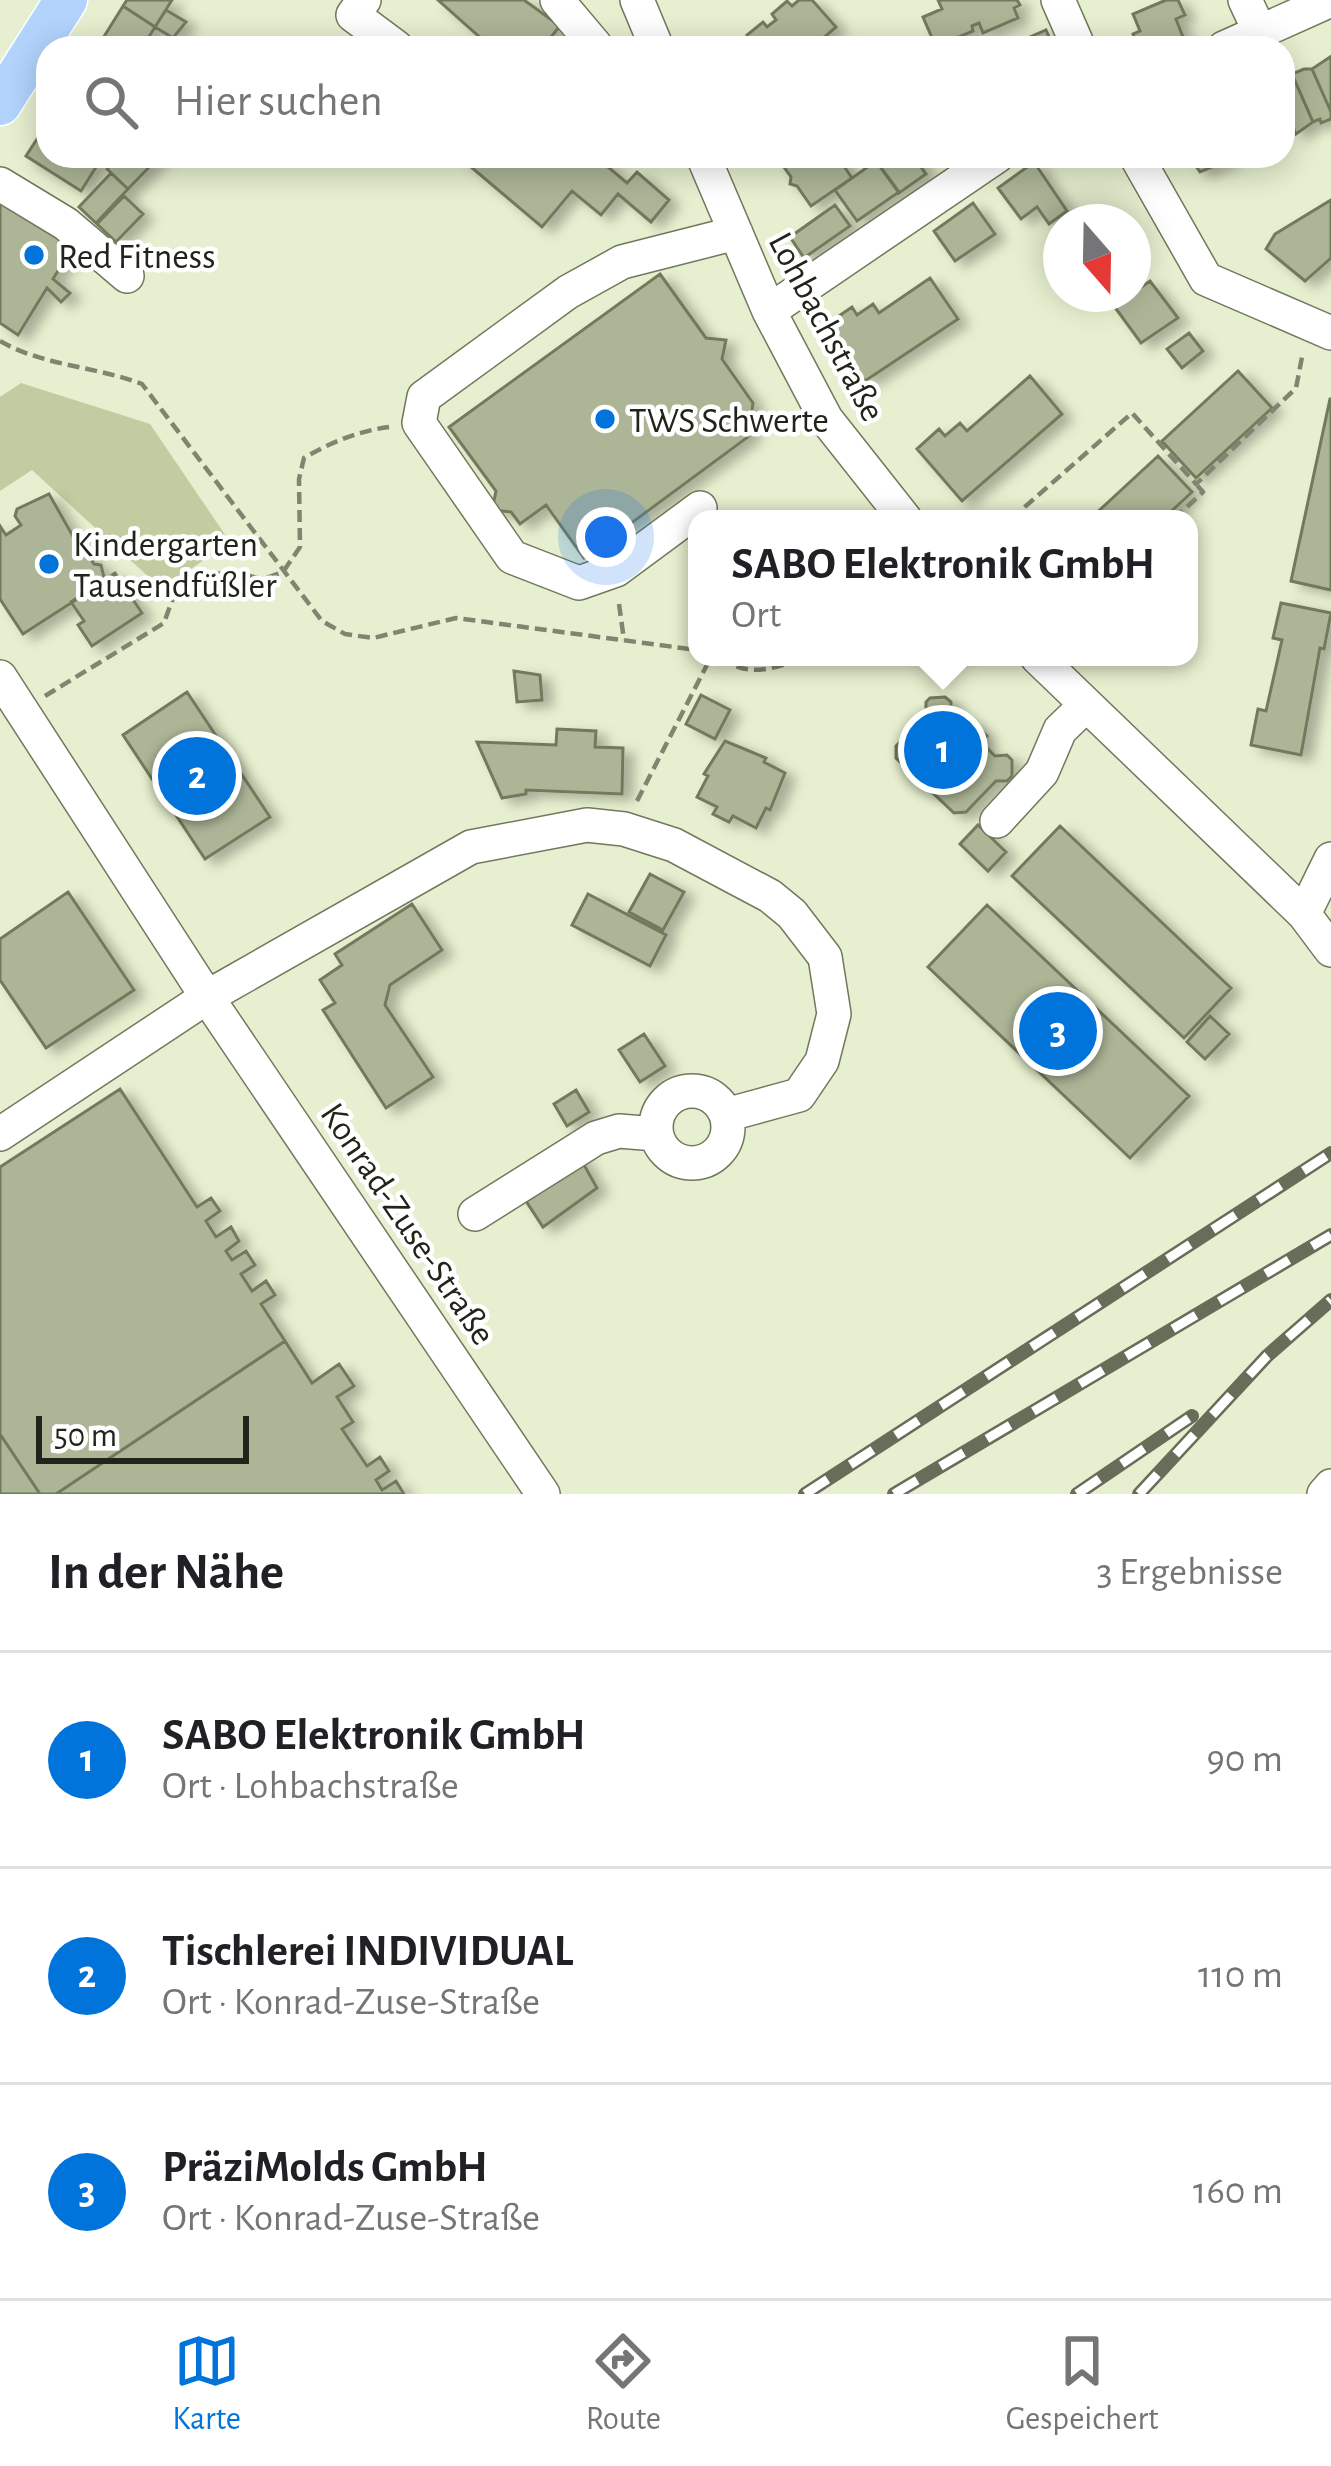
<!DOCTYPE html>
<html lang="de">
<meta charset="utf-8">
<style>
:root{--surface:#fff;--page:#f2f2f2;--text:#202124;--muted:#757577;--line:#e0e0e0;--accent:#0074db}
body{margin:0;font-family:"Alegreya Sans",sans-serif;background:var(--page);color:var(--text)}
.compass{position:absolute;left:1043px;top:204px;width:108px;height:108px;border-radius:50%;background:var(--surface);box-shadow:0 6px 30px #0003;rotate:160deg}
.scale{position:absolute;left:36px;bottom:30px;width:213px;box-sizing:border-box;padding-left:12px;border:6px solid #212418;border-top:0;font-size:33px;line-height:42px;white-space:nowrap;color:#212418;-webkit-text-stroke:9px #fff;paint-order:stroke}
.you{position:absolute;left:606px;top:537px;width:42px;height:42px;margin:-30px;border:9px solid #fff;border-radius:50%;background:#1a73e8;box-shadow:0 0 0 18px #1a73e833}
.badge{display:grid;place-items:center;width:78px;height:78px;border-radius:50%;background:var(--accent);color:#fff;font-size:39px;font-weight:700}
.pin{position:absolute;translate:-50% -50%;border:6px solid #fff;box-shadow:0 3px 12px #0006}
.popup{position:absolute;left:688px;top:510px;width:510px;height:156px;box-sizing:border-box;display:grid;place-content:center;border-radius:24px;background:var(--surface);filter:drop-shadow(0 3px 9px #0005);font-size:39px;white-space:nowrap;color:var(--muted)}
.popup b{font-size:45px;color:var(--text)}
.popup::after{content:'';position:absolute;left:50%;top:100%;margin-left:-24px;border:24px solid transparent;border-top-color:var(--surface)}
.list{margin:0;padding:0;list-style:none}
h2{display:flex;justify-content:space-between;align-items:center;height:156px;margin:0;padding:0 48px;font-size:51px}
h2 small{font-size:39px;font-weight:400;color:var(--muted)}
.list li{display:grid;grid-template-columns:78px 1fr auto;gap:36px;align-items:center;box-sizing:border-box;height:216px;padding:0 48px;border-top:3px solid var(--line)}
.list b{display:block;font-size:45px;white-space:nowrap}
.list p{margin:0;font-size:39px;white-space:nowrap;color:var(--muted)}
.list em{font-size:39px;font-style:normal;color:var(--muted)}
.icon{flex:none;width:66px;height:66px;fill:none;stroke:currentColor;stroke-width:2;stroke-linecap:round;stroke-linejoin:round}
.map{position:relative;flex:none;width:1331px;height:1494px;overflow:hidden}
.search{position:absolute;background:var(--surface);box-shadow:0 6px 30px #0003;left:36px;right:36px;top:36px;height:132px;display:flex;align-items:center;gap:30px;box-sizing:border-box;padding:0 42px;border-radius:36px;color:var(--muted);font-size:45px}
.sheet{height:804px;background:var(--surface)}
nav{display:flex;justify-content:space-around;align-items:center;box-sizing:border-box;height:168px;border-top:3px solid var(--line);background:var(--surface);font-size:33px;color:var(--muted)}
nav a{display:grid;justify-items:center;gap:6px}
nav .on{color:var(--accent)}
.map>svg:first-child{display:block}
.green{fill:#c1cca1}
.building{fill:#acb596;stroke:#727a5d;stroke-width:3;filter:url(#shadow)}
.lines{fill:none;stroke-linecap:round;stroke-linejoin:round}
.minor-casing{stroke:#71785c;stroke-width:36}
.major-casing{stroke:#fff;stroke-width:45}
.path{stroke:#7f8570;stroke-width:4.5;stroke-dasharray:12 6;stroke-linecap:butt}
.minor{stroke:#fff;stroke-width:33}
.major{stroke:#b1d3fc;stroke-width:42}
.rail-casing{stroke:#686d5a;stroke-width:14}
.rail{stroke:#fff;stroke-width:9;stroke-dasharray:27;stroke-linecap:butt}
.poi-dot{fill:#0074db;stroke:#fff;stroke-width:4.5}
.labels{text-anchor:middle;stroke-width:9;stroke-linejoin:round;paint-order:stroke}
.poi-label{font-size:36px;fill:#212418;stroke:#fff;text-anchor:start}
.street-label{font-size:36px;fill:#212418;stroke:#fff}
</style>
<div class="map">
<svg width="1331" height="1494" viewBox="0 0 1331 1494">
<defs>
<filter id="shadow"><feDropShadow dx="10" dy="5.5" stdDeviation="6" flood-color="#0004"/></filter>
</defs>
<rect width="100%" height="100%" fill="#e6efcf"/>
<path class="green" d="M21,383L150,424L230,542L162,589L32,470L0,491V397Z"/>
<path class="building" d="M127,0H172L155,27L123,6Z
M438,0H524L560,26L542,48H492Z
M799,0H812L836,27L812,48H743L751,41L747,35L763,22L767,27L776,20L772,14L787,1L792,6Z
M938,0H1017L1020,5L1014,8L1018,18L983,33L979,23L972,26L973,31L936,47L923,17L942,9Z
M1166,0H1178L1185,15L1176,19L1183,37L1156,48H1148L1145,42L1137,45L1133,34L1140,31L1133,14Z
M123,6L155,27L142,48H108L100,43Z
M166,10L186,22L173,38L155,27Z
M1046,30L1054,48H1005Z
M1330,57L1331,60V112L1312,69Z
M1304,69H1312L1331,112V119L1321,123L1320,119L1313,122L1292,74Z
M1292,74L1313,122L1296,134L1283,104V78Z
M48,122V156H103L81,191L26,156Z
M119,156H160L128,189L107,169Z
M458,156H595L627,183L637,172L669,200L651,222L618,194L601,215L572,191L542,227Z
M776,156H837L852,178L811,206L797,186L790,184L791,177Z
M883,156H913L926,174L899,193L876,161Z
M1189,156H1228L1229,160L1200,172Z
M876,161L899,192L857,221L835,190Z
M1034,162L1067,211L1049,224L1037,207L1021,219L998,188Z
M111,173L128,189L96,223L79,207Z
M124,196L143,214L116,242L97,224Z
M1331,200V258L1305,281L1266,249L1275,234Z
M0,202L76,242L53,279L70,293L61,302L47,288L18,335L0,323Z
M973,203L995,234L955,261L934,231Z
M835,205L850,226L804,258L790,237Z
M660,274L706,338L726,340L722,359L753,403L748,437L584,558L546,505L520,524L511,512L492,510L496,491L449,427Z
M930,278L958,319L865,381L827,324L852,307L857,315L873,304L879,313Z
M1150,281L1178,318L1141,343L1114,306Z
M1189,333L1203,351L1182,368L1167,349Z
M1238,371L1272,408L1196,478L1162,441Z
M1030,376L1062,414L962,501L917,449L939,429L945,436L960,423L967,431Z
M1330,399H1331V590L1291,581Z
M1158,456L1192,492L1163,519H1090Z
M49,494L78,545L81,543L94,564L101,565L105,581L23,634L0,599V526L6,535L21,525L15,516L17,509Z
M115,573L142,613L92,646L78,625L84,621L71,602Z
M1281,603L1331,613L1324,649L1320,648L1301,755L1251,745L1258,709L1266,711L1282,640L1273,638Z
M514,671L540,675L542,700L517,702Z
M187,692L270,817L205,859L123,735Z
M701,695L730,710L715,739L686,724Z
M945,697L951,702V714L965,727L971,721L987,736L981,742L995,756L1007,755L1012,760V776L1007,781H996L966,812L954,813L896,758V746L926,715V702L930,698Z
M557,729L596,731L595,747L623,748L622,794L526,790V794L502,798L477,742L556,745Z
M725,741L766,758L764,762L785,773L770,810L766,808L756,828L733,816L729,822L713,814L717,807L697,797L708,776L704,774Z
M978,825L1006,852L988,871L960,844Z
M1060,826L1231,988L1184,1038L1012,876Z
M650,874L684,892L663,930L629,912Z
M68,892L134,990L46,1048L0,980V939Z
M588,894L666,935L650,966L572,925Z
M412,904L442,950L390,985L385,1005L433,1077L386,1108L323,1010L335,1003L320,980L342,965L335,954Z
M987,905L1189,1096L1130,1158L928,967Z
M1210,1016L1229,1034L1205,1059L1187,1042Z
M644,1034L665,1066L640,1082L619,1050Z
M120,1089L197,1207L211,1198L220,1211L206,1221L216,1237L231,1227L239,1241L226,1251L232,1260L246,1251L255,1265L241,1274L252,1291L266,1281L275,1295L261,1304L285,1341L56,1494H40L0,1434V1167Z
M576,1090L589,1112L567,1126L554,1104Z
M578,1154L597,1188L543,1227L520,1192Z
M285,1341L312,1383L339,1364L354,1386L337,1397L353,1422L342,1429L367,1466L380,1457L389,1471L376,1480L382,1490L396,1481L404,1494H56Z
M0,1434L40,1494H0Z"/>
<g class="lines">
<defs>
<path id="minor" d="M364,0L353,15L396,47
M557,0L595,45L593,48
M637,0L657,48
M1058,0L1079,48
M1245,0L1260,32
M1224,48L1331,0
M703,156L769,311L826,419L905,519
M1136,156L1206,279L1331,333
M0,184L66,224L127,276
M769,311L997,156
M700,508L616,570L579,583L512,557L419,423L424,397L568,292L622,262L736,233
M1037,657L1304,914L1331,950
M0,677L207,997L471,847L587,825L624,829L674,845L770,896L792,914L825,957L834,1014L822,1061L799,1095L726,1115
M997,821L1042,772L1060,730L1086,705
M1304,914L1331,859
M656 1127a36 36 0 1 1 72 0a36 36 0 1 1-72 0Z
M0,1134L207,997L543,1494
M475,1214L596,1138L619,1131L656,1134
M1324,1494L1331,1486"/>
<path id="major" d="M0,104L66,0"/>
</defs>
<use href="#minor" class="minor-casing"/>
<use href="#major" class="major-casing"/>
<path class="path" d="M0,341C43,366 95,366 142,384L322,621L345,634L373,638L456,618L697,650
M1011,519L1132,413L1196,484L1296,388L1303,352
M1174,519L1203,492L1196,484
M619,604L624,640
M721,657C749,680 775,667 808,657
M45,696L164,623L174,595L204,574L236,573L263,579L283,572L300,547L299,479L304,458C331,442 359,431 389,427
M637,801L711,657"/>
<use href="#minor" class="minor"/>
<use href="#major" class="major"/>
<defs>
<path id="rail" d="M805,1494L1331,1153
M894,1494L1331,1235
M1077,1494L1192,1416
M1139,1494L1267,1356L1331,1300"/>
</defs>
<use href="#rail" class="rail-casing"/>
<use href="#rail" class="rail"/>
</g>
<g class="poi-dot">
<circle cx="34" cy="255" r="12"/>
<circle cx="605" cy="419" r="12"/>
<circle cx="49" cy="564" r="12"/>
</g>
<g class="labels">
<g class="poi-label">
<text x="58" y="268">Red Fitness</text>
<text x="629" y="432">TWS Schwerte</text>
<text x="73" y="556">Kindergarten<tspan x="73" dy="41">Tausendfüßler</tspan></text>
</g>
<g class="street-label">
<text transform="translate(828 326) rotate(62)" y="13">Lohbachstraße</text>
<text transform="translate(409 1223) rotate(56)" y="13">Konrad-Zuse-Straße</text>
</g>
</g>
</svg>
<svg class="compass" viewBox="-18 -18 36 36"><path d="M0-13l5 13h-10z" fill="#e53935"/><path d="M0 13l5-13h-10z" fill="#757577"/></svg>
<div class="scale">50 m</div>
<div class="you"></div>
<div class="pin badge" style="left:943px;top:750px">1</div>
<div class="popup"><b>SABO Elektronik GmbH</b>Ort</div>
<div class="pin badge" style="left:197px;top:776px">2</div>
<div class="pin badge" style="left:1058px;top:1031px">3</div>
<div class="search"><svg class="icon" aria-label="search" viewBox="0 0 24 24"><circle cx="10" cy="10" r="6"/><path d="M15 15l6 6"/></svg>Hier suchen</div>
</div>
<section class="sheet">
<h2>In der Nähe<small>3 Ergebnisse</small></h2>
<ul class="list">
<li><span class="badge">1</span><div><b>SABO Elektronik GmbH</b><p>Ort · Lohbachstraße</p></div><em>90 m</em></li>
<li><span class="badge">2</span><div><b>Tischlerei INDIVIDUAL</b><p>Ort · Konrad-Zuse-Straße</p></div><em>110 m</em></li>
<li><span class="badge">3</span><div><b>PräziMolds GmbH</b><p>Ort · Konrad-Zuse-Straße</p></div><em>160 m</em></li>
</ul>
</section>
<nav>
<a class="on"><svg class="icon" aria-label="map" viewBox="0 0 24 24"><path d="M3 6l6-2 6 2 6-2v14l-6 2-6-2-6 2zM9 4v14M15 6v14"/></svg>Karte</a>
<a><svg class="icon" aria-label="directions" viewBox="0 0 24 24"><path d="M12 3l9 9-9 9-9-9zM9 14v-3h6M13 9l2 2-2 2"/></svg>Route</a>
<a><svg class="icon" aria-label="saved" viewBox="0 0 24 24"><path d="M7 4h10v16l-5-4-5 4z"/></svg>Gespeichert</a>
</nav>
